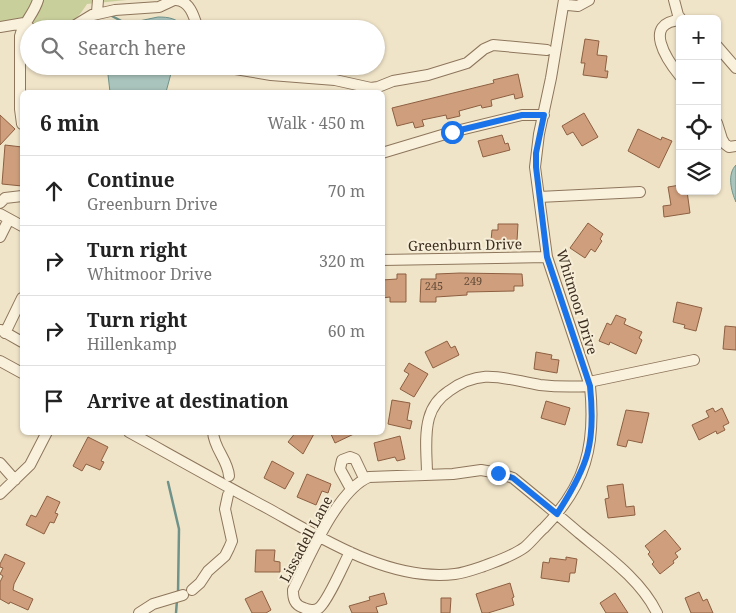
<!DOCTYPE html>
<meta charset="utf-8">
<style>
:root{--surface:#fff;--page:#f2f2f2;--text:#222;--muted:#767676;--line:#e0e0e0}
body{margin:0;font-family:"Noto Serif",serif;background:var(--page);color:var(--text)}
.controls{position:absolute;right:15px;top:15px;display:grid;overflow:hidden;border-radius:8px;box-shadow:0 1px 4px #0004}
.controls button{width:45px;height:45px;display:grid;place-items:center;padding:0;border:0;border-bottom:1px solid var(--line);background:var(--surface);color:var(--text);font:25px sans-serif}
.stop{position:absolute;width:15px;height:15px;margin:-11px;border:4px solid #1a73e8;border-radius:50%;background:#fff}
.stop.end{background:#1a73e8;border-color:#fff;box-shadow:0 1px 5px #0008}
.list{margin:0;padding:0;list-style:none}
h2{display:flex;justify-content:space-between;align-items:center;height:65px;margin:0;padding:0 20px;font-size:21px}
h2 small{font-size:16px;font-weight:400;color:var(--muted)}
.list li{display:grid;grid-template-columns:32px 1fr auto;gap:15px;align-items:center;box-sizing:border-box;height:70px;padding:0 20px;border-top:1px solid var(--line)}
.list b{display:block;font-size:19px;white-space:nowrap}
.list p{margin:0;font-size:16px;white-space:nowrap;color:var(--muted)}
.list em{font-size:16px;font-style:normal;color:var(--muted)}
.icon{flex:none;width:28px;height:28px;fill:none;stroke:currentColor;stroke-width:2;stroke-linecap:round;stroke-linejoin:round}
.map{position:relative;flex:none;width:736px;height:613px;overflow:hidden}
.search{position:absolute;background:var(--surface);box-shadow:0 1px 4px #0004;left:20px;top:20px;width:365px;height:55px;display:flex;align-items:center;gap:12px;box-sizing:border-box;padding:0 18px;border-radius:28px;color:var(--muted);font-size:19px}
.panel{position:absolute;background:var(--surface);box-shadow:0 1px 4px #0004;left:20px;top:90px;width:365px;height:345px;border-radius:8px}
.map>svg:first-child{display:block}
.green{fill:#c9cf9b}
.water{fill:#a9c4bc;stroke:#6f938a}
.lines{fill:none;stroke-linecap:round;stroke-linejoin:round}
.stream{stroke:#6f938a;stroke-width:2.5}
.building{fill:#cf9f7d;stroke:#8d5f41}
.minor-casing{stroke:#8d765c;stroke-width:12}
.minor{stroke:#faf1dc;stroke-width:10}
.route{stroke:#1a73e8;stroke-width:6}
.labels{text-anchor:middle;stroke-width:4;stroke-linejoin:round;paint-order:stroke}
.number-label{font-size:11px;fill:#624a37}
.street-label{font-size:14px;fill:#3d2e20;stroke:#f7eed8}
</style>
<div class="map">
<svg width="736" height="613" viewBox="0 0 736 613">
<rect width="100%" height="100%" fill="#f0e4c8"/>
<path class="green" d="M0,0H127L87,4C82,12 75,21 66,26C52,34 16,25 0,23Z"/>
<path class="water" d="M158,17C168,17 179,18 183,29H112L120,25Z
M107,66H173L166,92H110Z
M736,165V202C731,191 727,174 736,165Z"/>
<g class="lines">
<path class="stream" d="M110,15L127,24
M168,482L179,529L178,594
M176,613L177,600"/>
</g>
<path class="building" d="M585,39L599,41L597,55L607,56L605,71H608L607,78L583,75L585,63H581Z
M518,74L523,97L515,99L514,94L491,100L492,106L482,108L481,105L459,111L460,116L447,119L446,115L422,120L424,126L415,128L413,122L397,126L392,108L494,83L493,80Z
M584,113L598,137L582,146L573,132L567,135L562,126Z
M0,115L15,129L0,145Z
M638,129L661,140L662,137L672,141L659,168L628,151Z
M502,135L505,144L508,143L510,150L483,157L478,141Z
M5,145L22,147V186L2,184Z
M680,185V191H687L690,213L664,217L663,206L671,205L668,187Z
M588,223L603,234L600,239L602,241L595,252L591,249L585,258L570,248Z
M498,224H518L517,241H491L492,230H498Z
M460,273L522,274L523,286H514V291L467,292V295L436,297V302H420L421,279H436V274Z
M397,274H406V302H390V297L382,298V280L397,279Z
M677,302L702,308L696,331L684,328L685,325L673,322Z
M616,315L626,319L624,324L642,332L639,338L642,340L636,354L610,342L609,345L599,341L607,323L611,325Z
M725,326L736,327V350L723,349Z
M447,341L451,348L455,346L459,355L433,368L425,352Z
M536,352L552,355L551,359L559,360L557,373L534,369Z
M409,363L428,374L414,397L400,389L409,374L404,371Z
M392,400L410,403L407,420L412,421L410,429L388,424Z
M546,401L570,408L565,425L541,418Z
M713,408L715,412L722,408L729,423L723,426L725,430L717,434L716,431L699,440L692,425L709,417L706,411Z
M626,410L649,413L642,443L628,440L626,447L617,445Z
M296,432H315L303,454L288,442Z
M330,432H358L335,443Z
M400,436L405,459L397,461L395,457L378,461L374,443Z
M88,437L108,447L101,461L104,462L100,470L86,464L82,471L73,466Z
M272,461L294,473L285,489L264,478Z
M307,474L331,484L328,493L322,491L316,505L297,497Z
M623,484L626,507L634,506L635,515L608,518L605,499L609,498L607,486Z
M47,496L60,502L55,513L58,514L54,523L50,522L44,534L26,525L31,515L36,517Z
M665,530L681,549L675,553L678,557L673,561L674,563L660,574L652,564L654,562L648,554L650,552L645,546Z
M256,550H275L274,561L280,562V572H255Z
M5,554L25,563L14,584L13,590L33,599L28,610L10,602L9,604L0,599V582L3,576L0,574L3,568L0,567V564Z
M566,557L577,559L575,573H570L569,582L541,578L543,562L549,563L550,558L566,560Z
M510,583L514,597L512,598L514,605L488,613H482L476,594Z
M262,591L271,610L266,613H252L245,599Z
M699,592L703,601L707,599L713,613H691L685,598Z
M384,593L387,604L376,607L378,613H352L349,606L370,600L369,597Z
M615,593L628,613H606L600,603Z
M441,598H451L450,613H441Z"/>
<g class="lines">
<defs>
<path id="minor" d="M176,0C190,1 194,16 198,29
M674,0L678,15L681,19
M568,5L578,6L589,0
M93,15L115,10L159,7L174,0
M680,20C642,23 667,60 680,76
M0,27L24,23L31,29
M69,29L97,12L98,0
M717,46L736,68
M217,66L271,75L335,80L371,88L378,87L393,81L428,75L467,63L484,49L493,45L547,50
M717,123L722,139L725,144L729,147L736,146
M22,124L20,109V36C23,23 34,14 38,0
M382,153L452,132L522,115H544
M539,197L640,192
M0,203L5,198L22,196
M0,214L22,226
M0,237L9,219
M382,260L547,257
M1,330L22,342
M5,333L22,298
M0,361L22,373
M589,382L694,360
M129,432C176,458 222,484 269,509C323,539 390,582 455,574C464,573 475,569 484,566C497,561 513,556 525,547C532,541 537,534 544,528C586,485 596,445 590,386L547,257L535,167L539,134L551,78L564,0
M213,432C214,449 228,460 229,476
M0,463L15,480
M427,475C427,457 424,436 429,418C432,407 440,397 449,391C482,367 504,379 540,385C557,387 573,387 590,386
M351,489L340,469L342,460L350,457L355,459L364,478
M0,494L30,465L47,432
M350,552C344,563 328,601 319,608C315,611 308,610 304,608C294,605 293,598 293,590C309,558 337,490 369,477L453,474L481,470L498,473L513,478C535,496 557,514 579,533C607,556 641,580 657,613
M192,590L200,583L208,571L225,556L229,548L232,541L225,509L228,495
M139,613L153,604L183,595"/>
</defs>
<use href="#minor" class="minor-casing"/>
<use href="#minor" class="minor"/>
</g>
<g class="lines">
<path class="route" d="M452,132L522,115H544L536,153V167L547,257L590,386C596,444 588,466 557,514L513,478L498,473"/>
</g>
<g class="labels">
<g class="number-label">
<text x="473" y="285">249</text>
<text x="434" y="290">245</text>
</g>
<g class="street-label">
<text transform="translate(465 245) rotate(-1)" y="5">Greenburn Drive</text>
<text transform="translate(577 302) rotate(73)" y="5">Whitmoor Drive</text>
<text transform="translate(306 539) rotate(-62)" y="5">Lissadell Lane</text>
</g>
</g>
</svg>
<div class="controls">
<button>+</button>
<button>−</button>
<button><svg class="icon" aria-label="locate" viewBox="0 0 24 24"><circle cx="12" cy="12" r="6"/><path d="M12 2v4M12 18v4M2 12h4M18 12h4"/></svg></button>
<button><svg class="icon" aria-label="layers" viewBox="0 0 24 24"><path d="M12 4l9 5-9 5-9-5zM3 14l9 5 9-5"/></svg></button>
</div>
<div class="stop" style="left:452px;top:132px"></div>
<div class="stop end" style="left:498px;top:473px"></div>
<div class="search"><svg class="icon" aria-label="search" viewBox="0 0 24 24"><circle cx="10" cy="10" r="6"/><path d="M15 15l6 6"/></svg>Search here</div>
<section class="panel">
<h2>6 min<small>Walk · 450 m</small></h2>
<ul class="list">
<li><svg class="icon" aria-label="ahead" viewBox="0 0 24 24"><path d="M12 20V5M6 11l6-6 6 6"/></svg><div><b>Continue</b><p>Greenburn Drive</p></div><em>70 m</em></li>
<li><svg class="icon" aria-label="right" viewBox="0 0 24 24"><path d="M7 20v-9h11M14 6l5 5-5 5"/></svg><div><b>Turn right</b><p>Whitmoor Drive</p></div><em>320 m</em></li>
<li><svg class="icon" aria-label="right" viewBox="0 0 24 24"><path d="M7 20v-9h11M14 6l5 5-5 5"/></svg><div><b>Turn right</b><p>Hillenkamp</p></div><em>60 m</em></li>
<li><svg class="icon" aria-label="arrive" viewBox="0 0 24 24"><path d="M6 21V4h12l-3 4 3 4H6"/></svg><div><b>Arrive at destination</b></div></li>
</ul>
</section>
</div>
